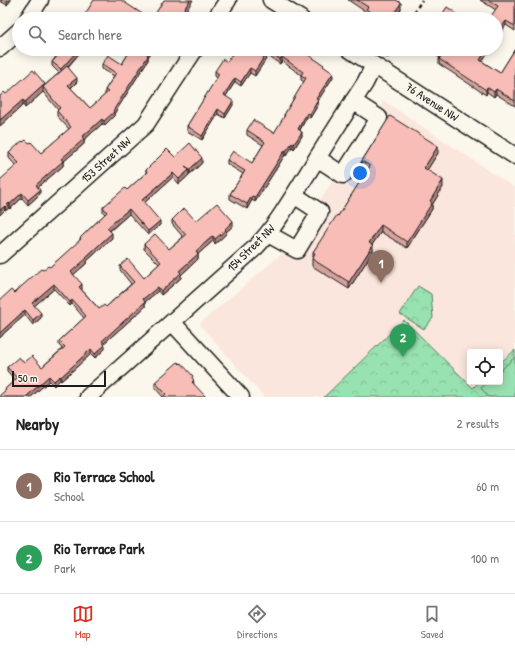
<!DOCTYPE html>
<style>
:root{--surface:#fff;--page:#f6f6f6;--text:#222;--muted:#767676;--line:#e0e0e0;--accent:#d93025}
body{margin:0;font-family:"Patrick Hand",sans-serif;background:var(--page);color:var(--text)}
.controls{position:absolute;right:12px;bottom:12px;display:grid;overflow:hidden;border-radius:4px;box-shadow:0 2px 10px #0003}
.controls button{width:36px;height:36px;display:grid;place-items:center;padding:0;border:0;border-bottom:1px solid var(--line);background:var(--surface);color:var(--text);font:20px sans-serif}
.scale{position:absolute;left:12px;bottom:10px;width:94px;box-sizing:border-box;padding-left:4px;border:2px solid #1c1c1c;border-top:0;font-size:11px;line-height:14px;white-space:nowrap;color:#1c1c1c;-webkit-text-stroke:3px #fbf7ec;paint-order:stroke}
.you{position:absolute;left:360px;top:173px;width:14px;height:14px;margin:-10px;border:3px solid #fff;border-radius:50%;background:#1a73e8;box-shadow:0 0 0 6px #1a73e833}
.badge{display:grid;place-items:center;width:26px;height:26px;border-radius:50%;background:var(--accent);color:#fff;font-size:13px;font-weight:700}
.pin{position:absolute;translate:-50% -33px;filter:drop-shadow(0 1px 2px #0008)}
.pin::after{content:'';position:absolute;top:21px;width:14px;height:12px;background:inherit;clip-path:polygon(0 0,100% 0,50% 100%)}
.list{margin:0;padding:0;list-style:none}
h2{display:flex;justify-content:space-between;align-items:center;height:52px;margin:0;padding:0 16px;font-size:17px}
h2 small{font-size:13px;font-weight:400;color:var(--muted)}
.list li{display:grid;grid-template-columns:26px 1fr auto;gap:12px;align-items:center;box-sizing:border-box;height:72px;padding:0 16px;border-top:1px solid var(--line)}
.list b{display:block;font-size:15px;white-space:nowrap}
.list p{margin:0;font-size:13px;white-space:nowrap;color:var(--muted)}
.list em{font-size:13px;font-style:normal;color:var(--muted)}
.icon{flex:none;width:22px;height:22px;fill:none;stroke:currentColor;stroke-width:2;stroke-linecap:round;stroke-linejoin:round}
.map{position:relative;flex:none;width:515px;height:397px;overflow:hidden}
.search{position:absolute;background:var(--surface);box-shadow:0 2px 10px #0003;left:12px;right:12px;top:12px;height:44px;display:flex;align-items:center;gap:10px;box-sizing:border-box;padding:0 14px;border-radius:22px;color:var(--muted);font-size:15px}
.sheet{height:196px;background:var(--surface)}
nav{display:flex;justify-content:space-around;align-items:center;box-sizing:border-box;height:56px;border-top:1px solid var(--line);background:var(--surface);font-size:11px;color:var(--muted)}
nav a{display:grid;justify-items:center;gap:2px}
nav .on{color:var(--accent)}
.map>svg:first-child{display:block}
.built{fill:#fae6dc}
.park{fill:url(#park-crowns);stroke:#5a7e66}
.pitch{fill:#98e1b0;stroke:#5a7e66}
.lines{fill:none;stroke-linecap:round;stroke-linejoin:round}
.minor-casing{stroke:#1c1c1c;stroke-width:19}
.path{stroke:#1c1c1c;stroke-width:2.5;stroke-dasharray:4 3;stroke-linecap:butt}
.minor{stroke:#fbf7ec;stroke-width:16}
.wall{fill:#d5a39d;stroke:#1c1c1c}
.shaded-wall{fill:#ae8480;stroke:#1c1c1c}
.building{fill:#f8bdb7;stroke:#1c1c1c}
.labels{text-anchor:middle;stroke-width:4;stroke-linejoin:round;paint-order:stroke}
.street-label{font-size:12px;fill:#1c1c1c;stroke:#fbf7ec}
</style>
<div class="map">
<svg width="515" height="397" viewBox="0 0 515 397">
<defs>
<pattern id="park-crowns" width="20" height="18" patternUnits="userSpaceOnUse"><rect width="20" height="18" fill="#98e1b0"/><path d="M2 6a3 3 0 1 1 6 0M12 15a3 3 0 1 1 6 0" fill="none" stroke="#82c097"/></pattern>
</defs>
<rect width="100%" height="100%" fill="#fbf7ec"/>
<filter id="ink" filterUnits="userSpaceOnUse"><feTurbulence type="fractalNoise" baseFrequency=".025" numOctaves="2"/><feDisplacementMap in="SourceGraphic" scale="8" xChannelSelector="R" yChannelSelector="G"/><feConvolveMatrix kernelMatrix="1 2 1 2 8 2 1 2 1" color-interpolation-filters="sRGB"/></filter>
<g filter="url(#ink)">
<path class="built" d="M384,101L515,188V350L500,363V352H470V382H479L473,388L404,320L324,397H264L199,324L290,247Z"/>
<path class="park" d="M418,286L431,294L433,318L424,329L400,314Z
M404,320L473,388L479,382H500V363L515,350V397H324Z"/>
<path class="pitch" d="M515,357V397H489L481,388L488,382H500V371Z"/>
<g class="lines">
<defs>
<path id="minor" d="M271,0L301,19
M28,19L40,0
M215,19L228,0
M0,48L19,31
M349,49L515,156
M317,158L343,175L379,118L353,101
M268,234L297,250L320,212L294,195
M0,255L146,124L195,49
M172,322L241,397
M88,397L256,247C275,227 289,203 304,179C324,147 344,115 365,83L374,65"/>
</defs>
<use href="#minor" class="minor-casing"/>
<path class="path" d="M410,19L422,0
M387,58L391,49"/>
<use href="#minor" class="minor"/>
</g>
<path class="wall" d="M0,0H11L7,5L0,1Z
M348,0H396L401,9L394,19H382L381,18L380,19H373L366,15V12Z
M480,0H515V31L506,25L496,10Z
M50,49H83L68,67L77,82L71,88L90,108L105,95V90L114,76L102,69V64H122L131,49H152V51L148,57V60L114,114V116L104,126L102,124L84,140V144L63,162V166L38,187L40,194L28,205L22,198L10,209L9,208L5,211V210L0,215L16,166L9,158V153L23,142L29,143L41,153L69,129L57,116V111L58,110L43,92L25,108L23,105L0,126V96L45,85L59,73L52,66V62L57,55Z
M235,49H292L324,67L333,77L318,100V105L310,118L307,117L300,130L302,136L294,149L292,147L286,156L285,155L255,202L252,200L247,209L230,199V194L243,174L227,164V160L252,163L263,145L247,135V130L274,133L284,118V115L304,82L301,80V75L282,61L280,64L268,56L255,76L250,73L241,86L235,82L226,96L233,105L225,118L218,114L202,140L187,131V126L217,78L215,76V71L227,62Z
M427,49H463L500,73L515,49V106L496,94L494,97L487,92L486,95L439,64V59L440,58Z
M438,153L427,170L443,187L432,205V209L407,248L381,232L372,245L373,251L349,289L312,266V259L313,256V252L338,216L367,171L362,168V161Z
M175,157L202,163L190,174L189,173V175L179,184L173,177L144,203L160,225L148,235L129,214L110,231L112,238L87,261V263L73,275L82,289V290L99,309L106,307L131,284L120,270V266L144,278L159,264L144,249V244L169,249L183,237L172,224V220L196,221L233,226L226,232V234L215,244L213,241L198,254V259L181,275V278L161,295L158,291L145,302V307L104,343L105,349L95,358L91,354L61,381L60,380L54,386L49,381L31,397H0L5,391V389L15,380L7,371V367L24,363L42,367L62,349L59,345V341L84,318L72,304L70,306L54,289L34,306L41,318L33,325L25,315L3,334V335L0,338L14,293L43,270L50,267L80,241V238L105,214L103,212V207L127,190L146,173V170Z
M193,379L194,384L163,397L155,388V382Z"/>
<path class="shaded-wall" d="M8,0H11L7,5V1Z
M190,0H193L181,19H179V17Z
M401,3V9L394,19H391Z
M381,12V18L380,19H378V17Z
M456,13V18L455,19H451Z
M506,21V25L496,40V35Z
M79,49H83L61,74V69Z
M151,49H152V51L148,57V60L114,114V116L104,126V121Z
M487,49H490L480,65V60Z
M268,51V56L255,76V71Z
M282,57V61L280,64V59Z
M250,68V73L241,86V82Z
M333,73V77L316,104V99Z
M77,78V82L68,90V85Z
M235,78V82L224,99V95Z
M45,84L43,87V92L25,108V102Z
M487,87V92L486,95V90Z
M496,89V94L494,97V92Z
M23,100V105L0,126V120Z
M318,100V105L310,118V114Z
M233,101V105L225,118V114Z
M218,109V114L202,140V136Z
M307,113V117L298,133V129Z
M102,119V124L84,140V144L63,162V166L36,189V185L82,137Z
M302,132V136L294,149V144Z
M292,143V147L286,156V151Z
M438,146V153L424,175V168Z
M285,150V155L255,202V197Z
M202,158V163L190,174V169Z
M189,170V175L179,184V179Z
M173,173V177L142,205V200Z
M443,180V187L432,205V209L407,248V242L430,201Z
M40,190V194L28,205V200Z
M22,193V198L10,209V204Z
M252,196V200L247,209V204Z
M9,203V208L5,211V207Z
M5,206V210L0,215V210Z
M129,209V214L107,233V228Z
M160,221V225L148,235V231Z
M233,221V226L226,232V234L215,244V239Z
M381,225V232L369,249V243Z
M112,233V238L87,261V263L71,277V272L86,257Z
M213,236V241L196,256V251Z
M373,245V251L349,289V282Z
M198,254V259L181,275V278L161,295V291L179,271Z
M54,284V289L32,308V303Z
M82,284V289L79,292V287Z
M158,287V291L145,302V307L102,345V341L143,299Z
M72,300V304L70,306V302Z
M25,310V315L3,334V335L0,338V333L3,330Z
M41,313V318L33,325V320Z
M105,345V349L95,358V354Z
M91,349V354L61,381V377Z
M49,376V381L31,397H26Z
M60,376V380L54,386V381Z"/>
<path class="building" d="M94,0H121L150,19H82Z
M164,0H190L179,17L181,18V19H152Z
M357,0H396L401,3L391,19L381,12L378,17L366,9L368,7Z
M488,0H515V26L506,21L496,35V19H489L498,6Z
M447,7L456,13L451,19H439Z
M70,16L75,19H68Z
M55,49H79L61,69L52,62L60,53Z
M131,49H151L147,55L148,56L113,111L114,112L104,121L102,119L82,137L84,139L61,159L63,161L36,185L40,190L28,200L22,193L10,204L9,203L5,207V206L0,210V180L19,163L9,153L22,141L23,142L26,140L29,143L31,142L41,153L71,127L57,111L60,108L43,87L67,66L77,78L68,85L90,108L108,92L105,90L116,73L102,64L108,55L122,64Z
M235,49H292L293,50L294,49H299L324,65L323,66L333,73L316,99L318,100L310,114L307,113L298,129L302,132L294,144L292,143L286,151L285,150L255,197L252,196L247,204L230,194L245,171L227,160L233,151L252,163L265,142L247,130L253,120L274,133L285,115H284L306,78L301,75L303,72L282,57L280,59L268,51L255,71L250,68L241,82L235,78L224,95L233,101L225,114L218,109L202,136L187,126L219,74L215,71L223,59L227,62Z
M434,49H463L469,53L472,49H487L480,60L500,73L515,49V101L496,89L494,92L487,87L486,90L439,59L443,54Z
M33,70L45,84L25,102L23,100L0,120V96L4,92L6,94Z
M390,116L438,146L424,168L443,180L430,201L432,203L407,242L381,225L369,243L373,245L349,282L312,259L315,253L313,252L337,215L338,216L370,166L362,161Z
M190,143L202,158L190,169L185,166L189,170L179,179L173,173L142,200L160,221L148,231L129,209L107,228L112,233L86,257L87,258L71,272L82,284L79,287L99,309L104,305L106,307L134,282L120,266L128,259L144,278L161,262L144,244L155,234L169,249L186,235L172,220L184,208L196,221L217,203L233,221L225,229L226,230L215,239L213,236L196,251L198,254L179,271L181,273L161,291L158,287L143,299L145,302L102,341L105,345L95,354L91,349L61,377L60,376L54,381L49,376L26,397H0V395L6,390L5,389L17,378L7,367L19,357L24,363L32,356L42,367L65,347L59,341L86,316L72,300L70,302L54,284L32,303L41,313L33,320L25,310L3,330L0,333V300L11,290L14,293L41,269L43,270L48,266L50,267L81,239L80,238L107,212L103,207L125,188L127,190L147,172L146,170L167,149L175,157Z
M178,362L180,364L181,363L193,376L192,378L194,380L192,382L206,397H163L166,394L155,382Z"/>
</g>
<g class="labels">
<g class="street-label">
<text transform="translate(432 102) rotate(33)" y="4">76 Avenue NW</text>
<text transform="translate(106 160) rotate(-42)" y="4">153 Street NW</text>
<text transform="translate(251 248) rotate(-45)" y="4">154 Street NW</text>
</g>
</g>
</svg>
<div class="controls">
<button><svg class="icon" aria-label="locate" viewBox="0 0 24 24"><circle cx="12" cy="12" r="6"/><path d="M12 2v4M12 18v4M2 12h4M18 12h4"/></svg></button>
</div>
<div class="scale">50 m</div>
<div class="you"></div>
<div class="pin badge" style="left:381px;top:283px;background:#8d6e63">1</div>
<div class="pin badge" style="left:403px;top:357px;background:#2e9e5b">2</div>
<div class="search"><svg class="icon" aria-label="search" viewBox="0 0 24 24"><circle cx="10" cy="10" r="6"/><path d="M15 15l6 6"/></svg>Search here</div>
</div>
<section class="sheet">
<h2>Nearby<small>2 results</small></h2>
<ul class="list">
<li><span class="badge" style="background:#8d6e63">1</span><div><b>Rio Terrace School</b><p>School</p></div><em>60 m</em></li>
<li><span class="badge" style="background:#2e9e5b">2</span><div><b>Rio Terrace Park</b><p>Park</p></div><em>100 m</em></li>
</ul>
</section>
<nav>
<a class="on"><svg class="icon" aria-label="map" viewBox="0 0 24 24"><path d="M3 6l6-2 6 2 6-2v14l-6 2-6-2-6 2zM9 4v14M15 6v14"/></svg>Map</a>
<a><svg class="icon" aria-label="directions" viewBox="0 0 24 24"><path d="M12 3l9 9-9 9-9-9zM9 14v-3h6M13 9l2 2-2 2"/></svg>Directions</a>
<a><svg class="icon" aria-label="saved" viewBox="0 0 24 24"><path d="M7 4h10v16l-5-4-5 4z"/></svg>Saved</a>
</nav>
